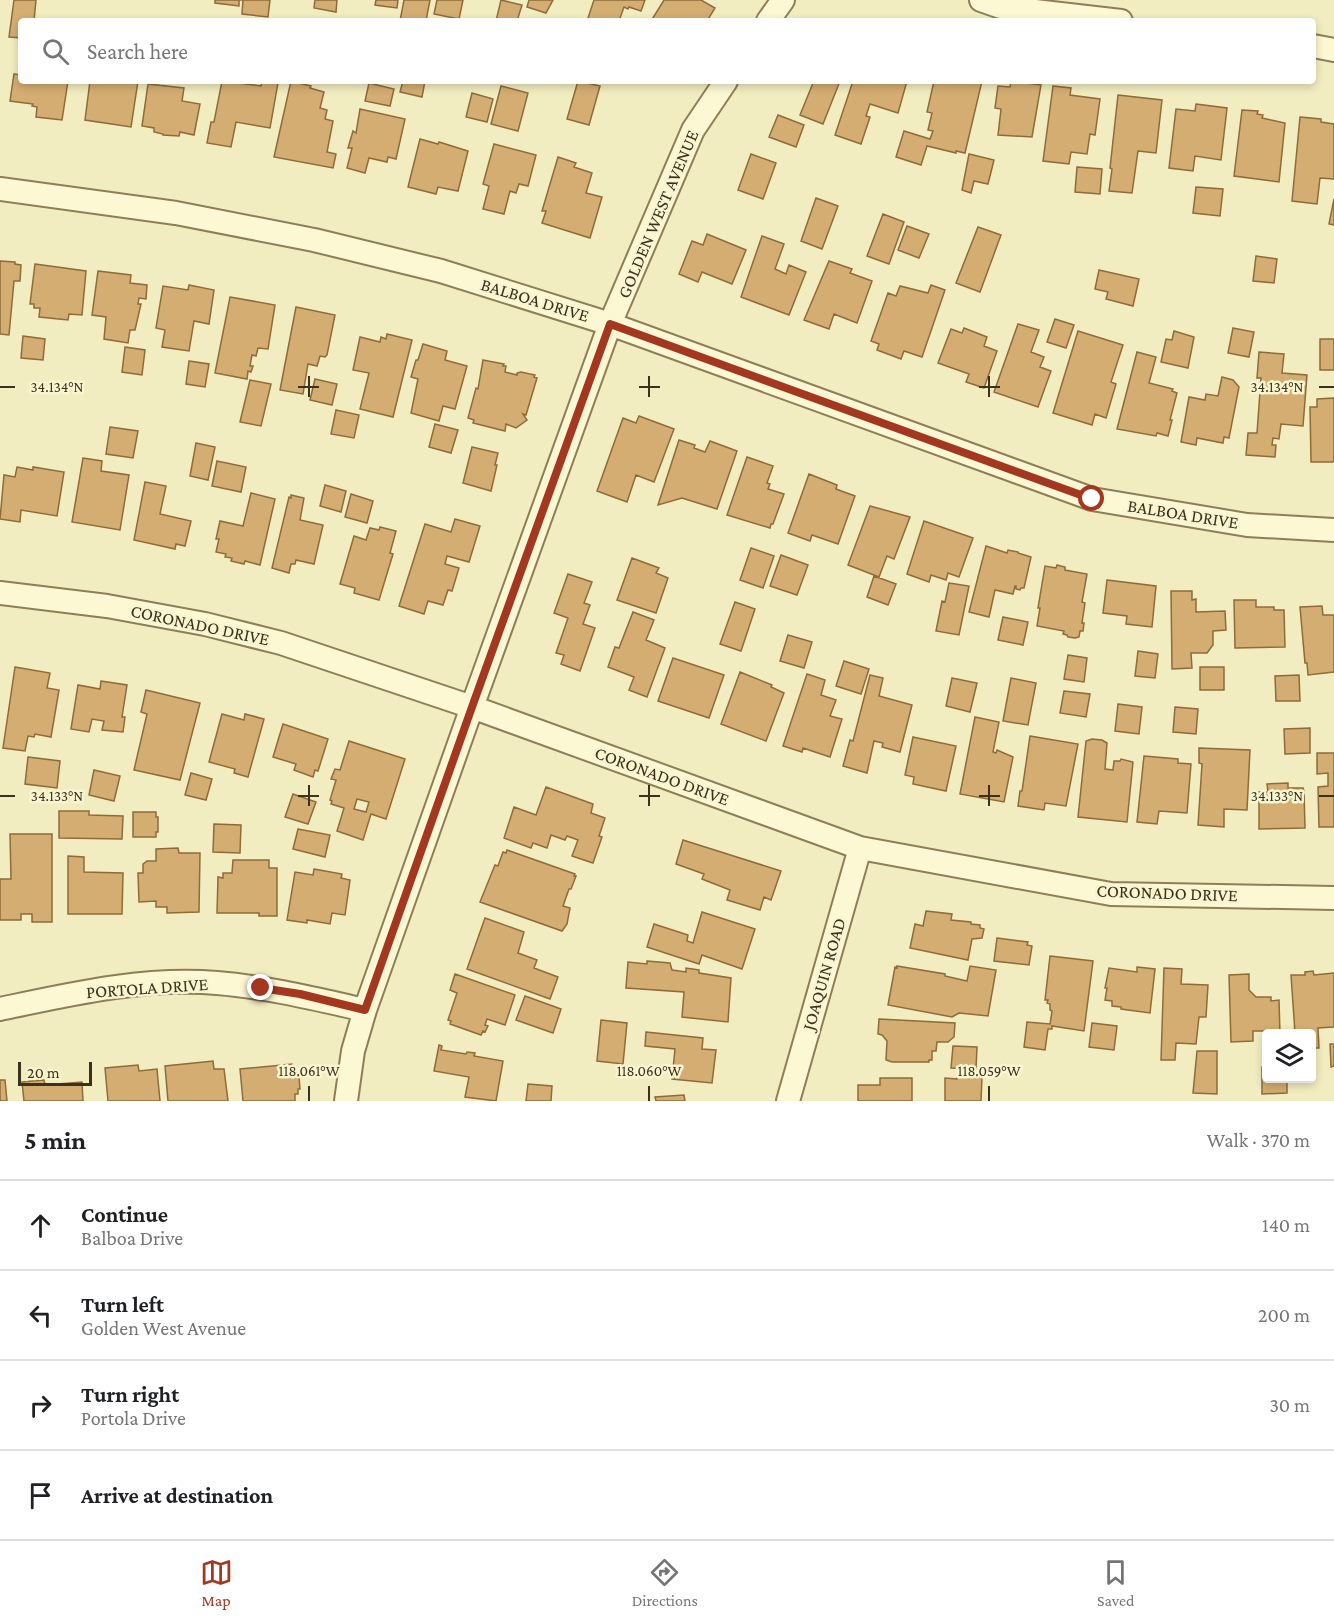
<!DOCTYPE html>
<meta charset="utf-8">
<style>
:root{--surface:#fff;--page:#f2f2f2;--text:#202124;--muted:#757577;--line:#e0e0e0;--accent:#a3371f}
body{margin:0;font-family:"Crimson Pro",serif;background:var(--page);color:var(--text)}
.controls{position:absolute;right:18px;bottom:18px;display:grid;overflow:hidden;border-radius:6px;box-shadow:0 3px 9px #0003}
.controls button{width:54px;height:54px;display:grid;place-items:center;padding:0;border:0;border-bottom:2px solid var(--line);background:var(--surface);color:var(--text);font:30px sans-serif}
.scale{position:absolute;left:18px;bottom:15px;width:74px;box-sizing:border-box;padding-left:6px;border:3px solid #3c311c;border-top:0;font-size:16px;line-height:21px;white-space:nowrap;color:#3c311c;-webkit-text-stroke:4px #f9f5d0;paint-order:stroke}
.stop{position:absolute;width:18px;height:18px;margin:-14px;border:4px solid #a3371f;border-radius:50%;background:#fff}
.stop.end{background:#a3371f;border-color:#fff;box-shadow:0 2px 6px #0008}
.list{margin:0;padding:0;list-style:none}
h2{display:flex;justify-content:space-between;align-items:center;height:78px;margin:0;padding:0 24px;font-size:26px}
h2 small{font-size:20px;font-weight:400;color:var(--muted)}
.list li{display:grid;grid-template-columns:39px 1fr auto;gap:18px;align-items:center;box-sizing:border-box;height:90px;padding:0 24px;border-top:2px solid var(--line)}
.list b{display:block;font-size:22px;white-space:nowrap}
.list p{margin:0;font-size:20px;white-space:nowrap;color:var(--muted)}
.list em{font-size:20px;font-style:normal;color:var(--muted)}
.icon{flex:none;width:33px;height:33px;fill:none;stroke:currentColor;stroke-width:2;stroke-linecap:round;stroke-linejoin:round}
.map{position:relative;flex:none;width:1334px;height:1101px;overflow:hidden}
.search{position:absolute;background:var(--surface);box-shadow:0 3px 9px #0003;left:18px;right:18px;top:18px;height:66px;display:flex;align-items:center;gap:15px;box-sizing:border-box;padding:0 21px;border-radius:6px;color:var(--muted);font-size:22px}
.sheet{height:438px;background:var(--surface)}
nav{display:flex;justify-content:space-around;align-items:center;box-sizing:border-box;height:84px;border-top:2px solid var(--line);background:var(--surface);font-size:16px;color:var(--muted)}
nav a{display:grid;justify-items:center;gap:3px}
nav .on{color:var(--accent)}
.map>svg:first-child{display:block}
.building{fill:#d4ad72;stroke:#8f6b39;stroke-width:1.5;fill-rule:evenodd}
.lines{fill:none;stroke-linecap:round;stroke-linejoin:round}
.street-casing{stroke:#8e7e56;stroke-width:26}
.street{stroke:#fcf8d4;stroke-width:22}
.route{stroke:#a3371f;stroke-width:8}
.ticks{fill:none;stroke:#3c311c;stroke-width:2}
.labels{text-anchor:middle;stroke-width:5;stroke-linejoin:round;paint-order:stroke}
.street-label{font-size:18px;fill:#3c311c;stroke:#f9f5d0}
.ticks-label{font-size:15px;text-anchor:middle;fill:#3c311c;stroke:#f9f5d0;stroke-width:5;stroke-linejoin:round;paint-order:stroke}
</style>
<div class="map">
<svg width="1334" height="1101" viewBox="0 0 1334 1101">
<rect width="100%" height="100%" fill="#f2edc0"/>
<path class="building" d="M14,0H36L34,21H21V38L9,37Z
M215,0H270L268,17L242,14L243,0H239V6L215,3Z
M315,0H337L336,12L314,8Z
M376,0H398L397,8L375,5Z
M404,0H430L426,21H400Z
M437,0H463L459,19L434,14Z
M501,0L522,5L517,21H496Z
M529,0H553L546,13L527,7Z
M594,0H645L641,11L629,7L628,9L624,7L619,21H587Z
M664,0H701L715,8L707,21H651Z
M14,74L21,75V81H68L62,120L36,117L37,107L32,106L33,104L10,101Z
M90,81H138L131,127L85,120Z
M222,81L261,86L262,81L278,83L270,128L236,122L231,147L207,143L211,122H214Z
M291,81L311,86L310,88L324,92L320,108L327,110L325,119L333,121L327,152L336,154L333,168L274,157Z
M403,81H425L422,97L400,92Z
M578,81L600,86L589,125L567,119Z
M806,81H840L823,124L800,115L813,83Z
M853,81H907L898,113L870,104L866,116L870,117L861,144L835,135Z
M934,81H982L965,153L956,151V153L927,146L921,165L896,157L904,131L930,139L933,131L928,130L932,113L927,112Z
M1011,81L1041,85L1032,137L998,135L1001,109L995,108L998,86L1010,87Z
M369,83L394,89L390,106L365,101Z
M148,84L184,88L182,101L200,104L194,135L180,132L179,136L163,135V134L154,132V128L142,126Z
M501,86L528,93L518,131L491,124Z
M1053,86L1071,88L1070,95L1100,99L1095,135L1090,134L1087,154L1071,152L1069,164L1043,161Z
M472,93L493,99L487,122L466,117Z
M1118,95L1162,100L1156,153L1138,151L1132,193L1109,191L1112,169L1110,168Z
M1196,104L1227,108L1221,160L1195,156L1193,171L1169,168L1176,109L1195,111Z
M360,109L405,119L396,159L388,157L387,162L369,158L365,173L347,168L352,148H348L353,131L356,133Z
M1242,110L1258,111L1257,114L1263,115L1262,118L1285,123L1279,182L1234,176Z
M778,115L804,125L796,147L769,137Z
M1300,117L1321,119V122L1334,124V179L1320,178L1317,204L1292,201Z
M420,139L438,144L439,142L468,151L458,191L438,187L436,194L408,187Z
M494,144L536,155L528,186L519,184L516,193L510,191L504,214L483,209L489,186L483,184Z
M751,154L776,163L763,199L738,190Z
M969,154L994,160L988,184L974,181L971,193L962,190Z
M558,157L576,163L574,167L592,173L586,193L602,197L590,238L542,223L546,211H542Z
M1077,167L1102,169L1100,194L1075,192Z
M1196,187L1223,189L1220,216L1193,213Z
M816,198L838,206L822,249L801,241Z
M1334,199V225L1329,224Z
M883,214L904,222L889,264L867,256Z
M907,226L929,234L919,258L898,250Z
M978,227L1001,235L980,292L956,283Z
M707,234L746,250L732,284L702,272L698,282L679,274L692,241L703,245Z
M762,236L784,244L775,269L786,274L789,265L806,272L789,315L741,297Z
M1256,256L1277,259L1274,283L1253,281Z
M0,261L15,262V264L21,265L20,281H14L9,335L0,334Z
M829,261L852,269L850,273L872,281L857,323L834,314L829,329L804,320Z
M35,264L86,271L82,315L69,314L68,320L39,317L40,308H34V304H30Z
M1099,270L1139,279L1133,306L1106,299L1108,292L1095,289Z
M98,271L131,275L130,283L147,285L146,299L139,298L138,304H141L135,330H130L128,343L104,339L106,317L92,315Z
M189,285L214,290L209,324L194,321L189,351L162,347L165,330L156,328L163,286L188,290Z
M931,285L945,290L922,357L904,351L901,359L877,350L879,344L871,341L888,293L896,296L900,286L928,293Z
M230,297L275,305L268,349L258,348L256,356L252,355L250,366H253L251,372L248,371L247,379L215,373Z
M296,307L335,315L327,355L325,357L320,356L317,366L308,364L303,394L280,390Z
M1055,319L1074,325L1066,348L1047,342Z
M1018,324L1039,330L1031,352L1044,357L1040,367L1051,371L1038,407L994,392Z
M964,328L987,337L984,346L997,351L984,388L966,382L969,374L938,363L951,329L962,333Z
M1233,328L1254,332L1249,357L1228,353Z
M1078,331L1123,345L1111,382L1116,384L1106,418L1095,414L1092,425L1053,413Z
M1174,331L1194,337L1188,368L1161,362L1166,339L1172,340Z
M387,334L412,340L393,417L360,409L369,373L353,370L360,337L380,342L381,337L386,339Z
M23,336L45,339L43,360L21,358Z
M1320,339H1334V370H1320Z
M423,344L447,351L445,360L467,366L455,409L443,406L439,421L411,413L418,379L411,377L416,360H418Z
M125,347L145,350L142,375L122,372Z
M1137,352L1156,357L1149,383L1173,389L1172,391L1177,393L1170,420H1172L1168,436L1157,433L1156,436L1117,429Z
M1259,352L1284,354L1282,373L1307,375L1303,426L1281,424L1279,439L1273,438L1272,445H1276L1275,457L1246,455L1248,433H1257L1261,378H1257Z
M483,360L504,364L503,366H506L505,372L517,375V373L521,372L535,375L534,377L537,378L526,415L523,414L527,420L516,428L506,424L505,431L473,423L474,420L468,418L476,388L478,389L479,383Z
M189,361L209,364L205,387L186,384Z
M1222,377L1233,380L1239,387L1229,438L1224,437L1223,443L1197,438L1196,445L1181,442L1189,397L1205,400L1206,394L1218,396Z
M315,379L337,384L332,405L310,400Z
M250,380L271,384L261,426L240,422Z
M1334,398V460L1333,462H1311L1310,407H1317V399Z
M336,410L359,415L354,438L331,434Z
M639,416L674,429L654,482L636,475L627,502L597,491L623,418L636,423Z
M435,424L458,430L451,453L429,447Z
M110,427L138,431L133,458L106,454Z
M679,440L695,445L694,448L705,452L710,441L737,451L717,509L682,498L658,505Z
M196,443L215,447L208,480L190,476Z
M472,447L498,453L495,465H497L491,491L463,483Z
M747,457L773,466L767,483L770,484L768,489L784,494L773,524H771L770,528L727,515Z
M83,458L102,461L101,471L129,475L120,530L72,522Z
M217,461L246,467L241,492L212,486Z
M17,467L33,470V467L64,472L57,516L21,510L20,522L0,519L4,475L15,477Z
M809,474L837,485L836,489L855,496L838,544L812,535L810,541L788,533Z
M145,482L166,486L160,514L191,521L185,546L176,544L175,549L134,540Z
M325,485L346,491L341,512L320,506Z
M251,493L275,499L260,565L245,561L244,564L231,561L232,558L225,557L226,554L216,552L219,539H216L220,521L243,526Z
M351,494L373,501L367,523L345,517Z
M291,495L304,498L300,520L323,525L314,564L296,560L295,564H291L289,573L272,568L289,497L291,498Z
M870,506L910,517L894,559L887,556L879,577L848,565Z
M455,519L480,526L469,562L447,556L445,564L459,568L452,591L448,590L443,605L428,601L424,614L399,606L425,524L451,532Z
M924,521L973,538L959,577L948,573L946,580L931,575L929,582L907,574Z
M380,527L396,531L390,553L393,554L379,600L354,593L355,588L340,584L354,536L366,540L370,528L379,530Z
M986,546L1007,553L1008,550L1018,552V553L1031,557L1024,588H1021L1020,590L1016,589V586H1015L1013,594L995,590L989,617L969,612Z
M751,548L774,556L763,588L740,580Z
M781,555L808,565L797,595L770,586Z
M632,558L659,568L656,573L668,578L656,613L617,600Z
M1057,565L1065,567V570L1087,574L1082,602L1085,603L1082,623H1084L1083,631H1080L1079,637L1075,638L1068,637L1067,635L1063,634L1064,631L1037,626L1040,608H1038L1045,566L1056,568Z
M568,574L592,582L584,603L590,605L583,624L595,628L580,671L561,664L564,655L556,653L568,618L554,613Z
M874,576L896,584L888,605L867,597Z
M1107,580L1156,586L1152,627L1126,624L1127,616L1103,613Z
M949,583L969,586L959,635L936,631L942,601L945,602Z
M1171,591H1192V600L1196,599V612L1225,611L1226,630L1213,631V645L1207,653H1191L1192,668L1172,669Z
M1234,600H1256V607H1274V610H1284L1285,647L1235,648Z
M735,602L755,609L741,651L720,644Z
M1322,606L1323,615H1334V672L1308,675L1307,663H1305L1300,607Z
M633,612L654,620L646,640L665,648L647,697L629,690L634,677L608,667L615,647L619,648Z
M1003,617L1028,622L1023,645L998,640Z
M788,635L812,642L804,668L780,661Z
M1138,651L1158,654L1155,678L1135,676Z
M1068,655L1087,658L1084,682L1064,679Z
M673,658L724,675L709,718L658,701Z
M844,661L869,669L861,694L836,686Z
M15,667L50,673L47,688L59,690L51,737L35,734L34,737L28,736L25,751L3,748Z
M1200,667H1224V690H1200Z
M740,672L772,685L771,687L784,693L766,741L721,724Z
M807,674L825,680L821,695L836,700L830,716L842,719L830,757L803,748L802,752L783,746Z
M870,675L883,678L879,696L912,705L900,752L882,747L883,743L874,741L867,773L843,766L850,740L853,741Z
M1299,675L1300,701H1276L1275,676Z
M952,678L977,683L970,712L946,706Z
M1011,678L1036,683L1028,725L1003,721Z
M101,681L127,685L122,717H125L123,732L102,730L104,721L92,719L89,732L71,729L78,685L100,689Z
M146,690L200,703L180,780L134,770L147,714L141,712Z
M1064,691L1090,694L1086,717L1060,713Z
M1118,704L1142,707L1139,734L1115,731Z
M1175,707L1198,709L1196,734L1173,732Z
M222,714L244,720L245,714L264,719L248,777L234,773L235,769L209,762Z
M975,717L999,722L993,752L996,753L997,750L1013,757L1004,802L960,794Z
M283,724L328,739L318,771L315,770L313,777L294,770L296,764L273,757Z
M1310,728V753L1285,754L1284,729Z
M1030,736L1078,744L1066,806L1045,803L1044,810L1018,806L1020,791H1022Z
M913,737L956,746L946,791L913,784L914,777L905,775Z
M1092,739L1102,740L1107,743L1105,769L1113,770L1114,761H1120L1121,759L1133,762L1127,822L1078,817L1086,741Z
M349,741L405,759L386,819L371,814L363,840L337,831L344,808L331,804L332,801L330,800L336,780L331,779L335,769L340,770ZM357,799L369,802L366,812L354,809Z
M1199,748L1250,750L1247,810L1224,809V827L1198,825L1202,764L1199,763Z
M1317,753H1334V827H1319L1318,787L1328,786V773L1317,774Z
M1144,756L1178,759V763L1191,764L1187,813L1159,811L1157,824L1137,822Z
M28,757L60,761L57,788L25,784Z
M94,770L120,776L114,801L89,795Z
M191,773L212,779L206,800L185,795Z
M1288,783V788H1303L1304,791L1305,828L1259,829V792H1268L1267,784Z
M546,787L593,804L591,813L605,818L599,836L602,837L593,863L572,856L578,840L567,836L565,840L551,835L547,848L533,843L531,848L504,838L514,807L536,815Z
M293,794L316,802L308,824L285,817Z
M59,811H89V815L123,816L122,839L59,838Z
M133,812H156V817H158V832H156V837H133Z
M214,824L241,825L240,853L213,852Z
M298,829L330,835L325,857L293,849Z
M10,834H52V922H32V914H21V920H0V879H11Z
M683,840L781,871L771,900L764,897L760,910L727,900L730,890L702,879L704,874L676,864Z
M178,848L179,853H200L199,912L167,913V907H156V901L139,902L138,873H143V864L147,861H156V849Z
M507,850L575,874L574,876H576L571,889H569L563,906L570,908L567,924L562,931L480,902L495,865L498,866L503,852L506,853Z
M68,856L84,857V872L123,873L122,914H68Z
M233,860H269V868H277V916H259V913H217L218,877L223,878V873H232Z
M314,869L342,874L341,878L350,880L345,915L332,913L330,924L307,920V923L287,920L295,872L313,875Z
M926,911L952,914L951,920L971,922V924L980,925V928L984,929L982,938L972,939L968,960L910,948L915,924L923,926Z
M702,912L755,929L742,969L702,955L699,964L647,947L654,924L688,935L687,941L693,943Z
M485,918L524,932L518,953L537,960L534,968L558,977L550,999L467,969Z
M997,938L1028,942L1027,945L1032,946L1029,965L994,961Z
M1050,956L1093,961L1084,1031L1052,1026V1029H1048L1045,1050L1024,1047L1027,1022L1050,1024L1052,1011L1050,1010V1004L1047,1003L1048,1000H1045Z
M647,961L670,963L672,970L686,972V968L699,970V973L731,978L728,1022L682,1017L684,992L626,988L628,962L647,964Z
M897,966L945,974V976L967,981L970,966L996,970L988,1016L959,1013L952,1017L888,1005L895,967L897,968Z
M1137,967L1155,969L1150,1013L1121,1009V1007L1112,1006V1001L1105,1000L1107,988H1105L1109,968L1137,972Z
M1164,968L1182,969L1181,984L1208,985L1206,1017H1199L1196,1044L1176,1043L1175,1060H1161Z
M1313,971L1314,975L1334,973V1027L1318,1028L1319,1048H1312V1034L1295,1033L1291,975H1305V972Z
M455,974L515,995L505,1025L487,1019L485,1025L488,1026L485,1032L483,1031L481,1035L450,1024L451,1021L448,1020L457,993L450,990Z
M1249,974V990L1256,997H1271V1001L1279,1000L1280,1034H1266L1265,1038V1031H1253V1041L1231,1042L1229,975Z
M525,996L561,1009L553,1033L516,1020Z
M879,1019L955,1023L954,1037L948,1042H937L936,1051H932V1060H929V1062H892L886,1060L887,1041L882,1035L878,1034Z
M601,1020L627,1023L623,1064L597,1061Z
M1092,1023L1117,1026L1114,1050L1089,1047Z
M646,1032L703,1038L702,1049L716,1050L712,1083L672,1079L675,1049L645,1046Z
M1330,1044H1334V1066L1331,1067Z
M439,1045L442,1046L441,1050L466,1054L467,1052L475,1053L474,1056L503,1061L496,1101L465,1097L469,1077L434,1071Z
M953,1046L977,1047L976,1069L951,1068Z
M1197,1051H1217V1094L1193,1093Z
M213,1061L214,1069H224L228,1101H168L165,1066Z
M292,1064L293,1070H296V1077H299L300,1089H298V1094H295V1101H243L240,1069Z
M138,1065L139,1071L157,1069L160,1101H108L105,1068Z
M1262,1067H1266V1078H1287V1093L1262,1094Z
M957,1077H982L981,1101H945V1078L957,1079Z
M880,1078H912V1101H858V1085H880Z
M0,1080H5L7,1101H0Z
M44,1080L45,1085L82,1082L83,1101H24L22,1082Z
M528,1084L552,1086L551,1101H526Z
M684,1095L685,1101H656L655,1097Z"/>
<g class="lines">
<defs>
<path id="street" d="M981,0L1001,7L1121,21
M768,21L783,0
M1313,46L1334,50
M0,189L176,213L314,240L441,271L610,324L1092,499L1247,525L1334,530
M0,593L107,606L205,624L281,643L472,707L860,848L1111,894L1334,898
M0,1009C71,994 144,977 217,983C267,987 316,999 365,1010
M346,1101L353,1051L365,1010L472,707L610,324L693,130L726,81
M788,1101L860,848"/>
</defs>
<use href="#street" class="street-casing"/>
<use href="#street" class="street"/>
</g>
<g class="lines">
<path class="route" d="M261,988L300,994L365,1010L472,707L610,324L1092,499"/>
</g>
<path class="ticks" d="M309,376V397M649,376V397M989,376V397M0,387H15M298,387H319M639,387H660M979,387H1000M1319,387H1334M309,785V806M649,785V806M989,785V806M0,796H15M298,796H319M639,796H660M979,796H1000M1319,796H1334M309,1086V1101M649,1086V1101M989,1086V1101"/>
<g class="labels">
<g class="street-label">
<text transform="translate(658 214) rotate(-67)" y="6">GOLDEN WEST AVENUE</text>
<text transform="translate(535 300) rotate(17)" y="6">BALBOA DRIVE</text>
<text transform="translate(1183 514) rotate(9)" y="6">BALBOA DRIVE</text>
<text transform="translate(200 625) rotate(12)" y="6">CORONADO DRIVE</text>
<text transform="translate(662 776) rotate(20)" y="6">CORONADO DRIVE</text>
<text transform="translate(1167 893) rotate(2)" y="6">CORONADO DRIVE</text>
<text transform="translate(824 974) rotate(-74)" y="6">JOAQUIN ROAD</text>
<text transform="translate(147 988) rotate(-4)" y="6">PORTOLA DRIVE</text>
</g>
</g>
<g class="ticks-label">
<text x="57" y="392">34.134°N</text>
<text x="1277" y="392">34.134°N</text>
<text x="57" y="801">34.133°N</text>
<text x="1277" y="801">34.133°N</text>
<text x="309" y="1076">118.061°W</text>
<text x="649" y="1076">118.060°W</text>
<text x="989" y="1076">118.059°W</text>
</g>
</svg>
<div class="controls">
<button><svg class="icon" aria-label="layers" viewBox="0 0 24 24"><path d="M12 4l9 5-9 5-9-5zM3 14l9 5 9-5"/></svg></button>
</div>
<div class="scale">20 m</div>
<div class="stop" style="left:1092px;top:499px"></div>
<div class="stop end" style="left:261px;top:988px"></div>
<div class="search"><svg class="icon" aria-label="search" viewBox="0 0 24 24"><circle cx="10" cy="10" r="6"/><path d="M15 15l6 6"/></svg>Search here</div>
</div>
<section class="sheet">
<h2>5 min<small>Walk · 370 m</small></h2>
<ul class="list">
<li><svg class="icon" aria-label="ahead" viewBox="0 0 24 24"><path d="M12 20V5M6 11l6-6 6 6"/></svg><div><b>Continue</b><p>Balboa Drive</p></div><em>140 m</em></li>
<li><svg class="icon" aria-label="left" viewBox="0 0 24 24"><path d="M17 20v-9H6M10 6l-5 5 5 5"/></svg><div><b>Turn left</b><p>Golden West Avenue</p></div><em>200 m</em></li>
<li><svg class="icon" aria-label="right" viewBox="0 0 24 24"><path d="M7 20v-9h11M14 6l5 5-5 5"/></svg><div><b>Turn right</b><p>Portola Drive</p></div><em>30 m</em></li>
<li><svg class="icon" aria-label="arrive" viewBox="0 0 24 24"><path d="M6 21V4h12l-3 4 3 4H6"/></svg><div><b>Arrive at destination</b></div></li>
</ul>
</section>
<nav>
<a class="on"><svg class="icon" aria-label="map" viewBox="0 0 24 24"><path d="M3 6l6-2 6 2 6-2v14l-6 2-6-2-6 2zM9 4v14M15 6v14"/></svg>Map</a>
<a><svg class="icon" aria-label="directions" viewBox="0 0 24 24"><path d="M12 3l9 9-9 9-9-9zM9 14v-3h6M13 9l2 2-2 2"/></svg>Directions</a>
<a><svg class="icon" aria-label="saved" viewBox="0 0 24 24"><path d="M7 4h10v16l-5-4-5 4z"/></svg>Saved</a>
</nav>
